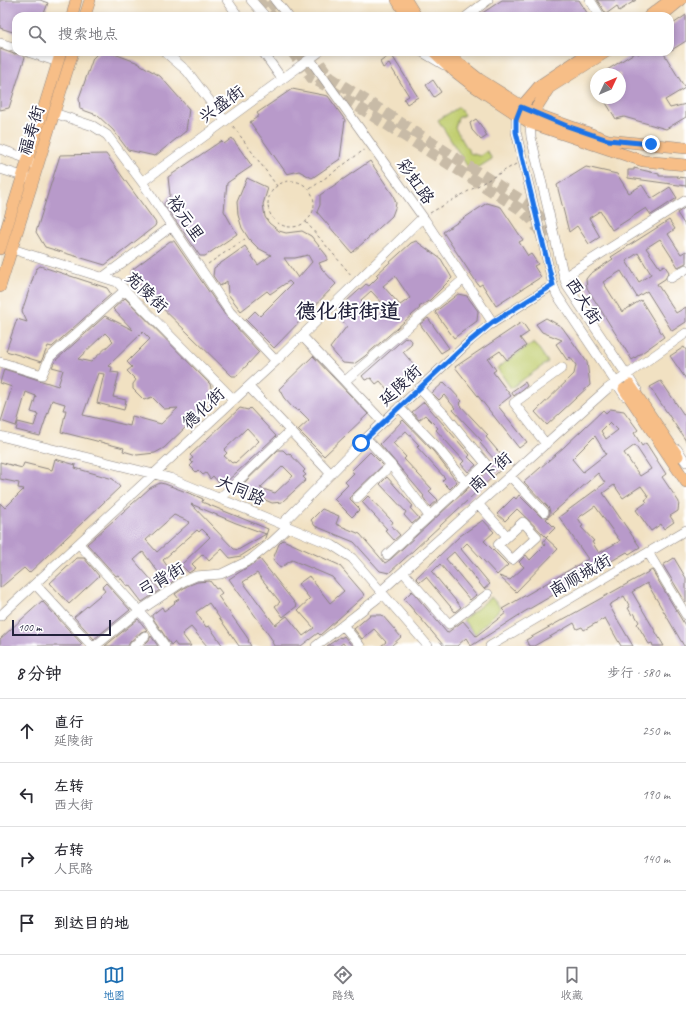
<!DOCTYPE html>
<html lang="zh">
<meta charset="utf-8">
<style>
:root{--surface:#fff;--page:#f7f7f7;--text:#2b2b33;--muted:#7c7c81;--line:#e1e1e2;--accent:#1f6fb2}
body{margin:0;font-family:Caveat,"LXGW WenKai TC",sans-serif;background:var(--page);color:var(--text)}
.compass{position:absolute;left:590px;top:68px;width:36px;height:36px;border-radius:50%;background:var(--surface);box-shadow:0 2px 6px #0003;rotate:46deg}
.scale{position:absolute;left:12px;bottom:10px;width:99px;box-sizing:border-box;padding-left:4px;border:2px solid #22223b;border-top:0;font-size:11px;line-height:14px;white-space:nowrap;color:#22223b;-webkit-text-stroke:3px #fff;paint-order:stroke}
.stop{position:absolute;width:12px;height:12px;margin:-9px;border:3px solid #1a73e8;border-radius:50%;background:#fff}
.stop.end{background:#1a73e8;border-color:#fff;box-shadow:0 1px 4px #0008}
.list{margin:0;padding:0;list-style:none}
h2{display:flex;justify-content:space-between;align-items:center;height:52px;margin:0;padding:0 16px;font-size:17px}
h2 small{font-size:13px;font-weight:400;color:var(--muted)}
.list li{display:grid;grid-template-columns:26px 1fr auto;gap:12px;align-items:center;box-sizing:border-box;height:64px;padding:0 16px;border-top:1px solid var(--line)}
.list b{display:block;font-size:15px;white-space:nowrap}
.list p{margin:0;font-size:13px;white-space:nowrap;color:var(--muted)}
.list em{font-size:13px;font-style:normal;color:var(--muted)}
.icon{flex:none;width:22px;height:22px;fill:none;stroke:currentColor;stroke-width:2;stroke-linecap:round;stroke-linejoin:round}
.map{position:relative;flex:none;width:686px;height:646px;overflow:hidden}
.search{position:absolute;background:var(--surface);box-shadow:0 2px 6px #0003;left:12px;right:12px;top:12px;height:44px;display:flex;align-items:center;gap:10px;box-sizing:border-box;padding:0 14px;border-radius:12px;color:var(--muted);font-size:15px}
.sheet{height:308px;background:var(--surface)}
nav{display:flex;justify-content:space-around;align-items:center;box-sizing:border-box;height:56px;border-top:1px solid var(--line);background:var(--surface);font-size:11px;color:var(--muted)}
nav a{display:grid;justify-items:center;gap:2px}
nav .on{color:var(--accent)}
.map>svg:first-child{display:block}
.green{fill:#c1ce70;stroke:#727856}
.building{fill:#b89aca;fill-rule:evenodd}
.lines{fill:none;stroke-linecap:round;stroke-linejoin:round}
.minor-tunnel{stroke:#c8bba7;stroke-width:9;stroke-dasharray:9 4.5;stroke-linecap:butt}
.major-tunnel{stroke:#c8bba7;stroke-width:11;stroke-dasharray:11 5.5;stroke-linecap:butt}
.minor-casing{stroke:#8a827e;stroke-width:10}
.major-casing{stroke:#8a827e;stroke-width:12}
.path{stroke:#8a827e;stroke-width:1;stroke-dasharray:3 3;stroke-linecap:butt}
.minor{stroke:#fff;stroke-width:9}
.major{stroke:#f7be87;stroke-width:11}
.route{stroke:#1a73e8;stroke-width:5}
.labels{text-anchor:middle;stroke-width:4;stroke-linejoin:round;paint-order:stroke}
.street-label{font-size:17px;fill:#22223b;stroke:#fff}
.district-label{font-size:21px;font-weight:bold;fill:#22223b;stroke:#fff}
</style>
<div class="map">
<svg width="686" height="646" viewBox="0 0 686 646">
<rect width="100%" height="100%" fill="#fff"/>
<filter id="ink" filterUnits="userSpaceOnUse"><feTurbulence type="fractalNoise" baseFrequency=".025" numOctaves="2"/><feDisplacementMap in="SourceGraphic" scale="8" xChannelSelector="R" yChannelSelector="G"/><feConvolveMatrix kernelMatrix="1 2 1 2 8 2 1 2 1" color-interpolation-filters="sRGB"/></filter>
<filter id="wash" filterUnits="userSpaceOnUse"><feTurbulence type="fractalNoise" baseFrequency=".012" numOctaves="4" result="noise"/><feDisplacementMap in="SourceGraphic" scale="16" xChannelSelector="R" yChannelSelector="G"/><feGaussianBlur stdDeviation="0.9" result="paint"/><feColorMatrix in="noise" values="0 0 0 0 0 0 0 0 0 0 0 0 0 0 0 0 0 1.4 0 .05"/><feComposite in="paint" operator="in"/></filter>
<g filter="url(#wash)">
<rect width="100%" height="100%" fill="#f1e1c2"/>
<path class="green" d="M459,107L464,115L458,118L455,128L470,153L480,156L487,151L492,159L471,172L438,120Z
M534,342L548,362L511,388L497,368Z
M491,597L501,608L475,634L463,620Z"/>
<g id="blocks">
<path class="building" d="M0,0H40L48,3L43,16H16V33L0,28Z
M502,0H579L589,16H478Z
M597,0H636L619,11L617,6L606,14Z
M686,15V41L670,51V26Z
M0,49L14,54L20,53L25,57L9,108L0,110Z
M99,52H109L136,62L160,76L189,109L186,131L155,156L128,150L113,130L97,115L80,109L79,98L93,58Z
M636,52L638,54L641,52H663L685,88L665,100L670,108L686,104V117L666,129L624,117L616,119L603,98H620V74H605L607,70Z
M391,54L418,97L407,104L404,99L409,96L389,64L383,68L380,62Z
M433,80L441,92L434,97L426,85Z
M292,89L328,96L345,120L340,159L312,178L299,171L287,174L250,122L259,116L257,113Z
M476,119L480,124L487,136L481,140L472,130L470,123Z
M232,138L252,166L227,183L224,211L237,234L205,256H200L164,204L170,195L168,177L221,141L224,144Z
M106,154L156,223L155,226L105,265L45,247L36,232L60,155Z
M370,161L393,195L396,203L395,208L392,216L352,253L317,212L320,205V195Z
M586,167L617,174L629,193L642,185L651,199L670,187L677,198L651,215L646,208L612,230L600,211L589,218L600,237L589,244L577,226L569,232L557,185Z
M634,168L659,174V176H678L677,177L686,178V186L628,178V170H634Z
M247,178L268,188L263,204L265,217L269,223L279,231L286,233L302,231L311,236L327,256V260L319,263L322,269L336,284L274,348L246,320L255,311L260,316L292,284L289,281L270,294L267,291L241,311L228,294L227,281L220,286L213,276L214,268L245,246L258,265L271,255L258,248L249,239L242,228L238,215L237,202ZM308,255L312,262L298,278L284,258H295Z
M487,203L501,207L523,240L519,242L528,256L531,254L538,264L534,266L541,277L496,306L482,284L479,286L443,232Z
M686,207V227L677,213Z
M669,220L675,229L668,234L681,254L686,251V263L678,267L660,239L646,248L660,268L664,265L669,272L665,279L657,284L676,313L686,307V322L672,331L647,291L637,297L621,271L603,282L622,312L641,300L664,337L632,360L587,288L586,279L590,274L613,259L611,257ZM638,253L651,274L639,282L626,261Z
M170,241H174L225,315L259,352L237,376H232L148,294L131,274L133,269Z
M416,241L441,259L452,278L430,300L419,307L420,308L365,356L354,364L343,363L330,348L347,326L337,315L349,303L347,301L366,284L369,286L378,277L376,275L411,243ZM395,276L410,298L400,305L383,286ZM371,291L388,309L378,317L361,300Z
M40,266L107,288L111,294L52,347L48,346L41,362L6,351L17,319L27,322L22,311L36,269Z
M458,294L467,296L478,311L477,321L454,338L435,312Z
M125,298L210,384L213,395L209,405L164,448L155,453L137,455L123,451L124,448L61,432L66,410H63L65,404L52,400L40,436L16,430L18,422L34,426L38,414L31,412L36,396L26,392L16,426L1,421L12,387L0,383L4,369L58,386L63,370L52,367L55,361L105,316L133,330L113,309ZM143,332L150,339L127,362L132,367L127,371L136,380L133,384V389L144,400L152,397L164,409L178,408L161,424L132,416L130,426L83,415L98,373L104,374L97,403L124,410L126,400L113,397L119,373L111,372L112,367L108,366ZM105,333L113,341L91,362L78,359Z
M428,318L449,348L441,353L420,324Z
M546,318L562,327L587,362L590,385L547,425L535,412L574,374L576,365L570,357L567,360L556,344L562,340L542,332L536,324Z
M522,322L529,332L520,338L526,346L507,360L500,351L488,359L496,370L493,372L511,396L498,406L527,442L519,448L455,367Z
M406,337L412,341L411,345L403,352L419,371L396,391L398,394L394,397L380,381L376,384L371,378L365,380L362,376Z
M684,347L686,350V379L670,356Z
M313,356L368,414L324,456L298,430L309,420L299,410L298,411L292,407L284,398L279,389Z
M661,381L686,418V441L650,387Z
M444,382L462,401L459,404L488,435L486,437L508,463L389,573L380,571L354,542L315,526L311,520L322,509L339,516L336,524L360,534L385,563L391,559L490,468L495,460L480,443L482,441L453,410L455,408L444,395L439,400L432,393Z
M525,382L527,386L514,396L511,392Z
M424,402L470,455L468,457L476,465L468,472L461,464L464,461L436,430L438,428L425,415L419,420L412,412Z
M240,408L248,410L250,408L276,436L224,484L220,480L218,482L213,476L210,479L206,473L203,475L198,470L196,472L190,466L193,463L190,460L193,458L190,455ZM247,428L259,441L235,463L234,462L232,463L224,456L227,453L224,450Z
M610,409L624,411L638,430L634,433L642,446L646,443L666,474L662,477L679,502L678,511L670,516L674,522L664,529L661,524L651,531L636,510L647,502L645,500L649,497L641,486L623,498L614,485L603,493L640,547L629,554L627,552L524,612L471,646L466,638L457,646H444L404,599L412,591L447,633L463,621L476,636L506,613L502,609L588,559L559,517L605,483L598,473L546,519L555,528L546,537L517,509L505,521L497,514L514,497L516,499L519,495L540,516L548,517L550,513L549,508L524,482L564,447L603,410L606,413ZM610,422L618,430L606,439L601,431ZM595,436L606,454L583,472L572,459ZM635,445L651,469L640,476L624,453ZM595,506L620,541L599,553L592,542L594,541L581,527L583,526L578,518Z
M403,420L434,452L457,482L450,489L442,481L445,478L417,447L419,445L406,431L393,443L406,457L404,459L432,489L429,491L438,500L430,507L423,497L424,496L380,444Z
M278,450H283L287,454L289,453L305,470L303,472L306,475L303,477L306,480L282,502L272,503L243,490L242,485ZM283,466L293,476L275,493L260,488Z
M370,452L383,465L351,496L350,499L360,509L352,517L334,499L348,485L345,482L354,473L351,471Z
M55,459L76,465L75,468L113,479L120,487L29,573L24,568L0,588V503L5,508L24,489L18,488L19,483L0,479V462L22,468L24,463L52,470Z
M387,477L413,506L410,508L419,518L412,524L404,515L406,512L380,484Z
M160,483L165,484L194,495L203,499L202,502L268,529L264,541L241,556L230,558L222,549L209,561L203,554L192,564L196,568L189,573L181,565L210,537L202,529L199,532L197,530L163,560L176,579L168,585L143,552L134,560L160,590L142,602L129,585L127,586L118,575L116,576L87,544L150,488ZM191,504L236,523L266,534L238,550L234,549ZM174,515L190,522L157,552L146,540Z
M368,496L393,522L391,525L400,535L394,540L385,530L387,529L362,502Z
M483,520L494,532L484,541L508,565L497,575L467,543L461,549L490,584L484,589L454,552L446,559L476,595L470,600L440,564L432,572L461,607L455,612L426,577L420,582L416,578L460,536Z
M546,538L558,549L516,592L499,576L510,580L524,567L519,562L526,555L530,560L545,545L543,542Z
M283,540L339,565L363,593L364,596L320,635L318,633L301,646H274L272,642L273,641L229,579L260,559L297,606L283,617L275,606L280,602L257,573L243,582L275,625L287,616L303,636L314,628L298,610L310,599L298,584L309,576L330,603L344,591L332,577L292,560L280,568L273,559L279,544Z
M77,558H84L99,576L69,604L50,583Z
M674,558L686,578V603L663,565Z
M652,570L686,627V646H684L647,583L632,592L664,646H653L652,643L649,644L637,624L639,622L634,613L632,615L628,608L630,607L624,596L609,605L633,646H621L605,618L584,630L582,627L577,629L574,623L534,646H529L526,640Z
M210,581L216,589L218,588L222,593L218,596L249,640L248,641L251,646H239L209,603L196,612L206,627L209,626L223,646H207L191,627L182,634L191,646H177L174,642L171,645L152,617V615L162,607L164,611L175,603L174,602L179,599L175,594L187,586L197,582Z
M106,583L130,610L94,639L74,617L105,591L102,587Z
M42,601L82,644L80,646H0V639Z
M370,615H382L401,637L391,646H381L386,642L374,629L362,639L354,629Z
M138,619L147,630L141,632L130,642L128,646H105Z
M151,636L158,646H143L149,640Z
M344,636L352,646H345L343,643L339,646H327L340,637L341,638Z"/>
</g>
</g>
<g filter="url(#ink)">
<use href="#blocks" fill-opacity="0" stroke="#8a827e" stroke-width="1"/>
<g class="lines">
<path class="minor-tunnel" d="M291,52L311,79L330,89
M313,52L333,80"/>
<path class="major-tunnel" d="M258,0L272,16
M269,0L282,16
M298,52L315,75L330,89L520,209L532,220L540,232
M308,52L328,76L526,203L543,220L553,242"/>
<defs>
<path id="minor" d="M227,0L238,16
M251,0L265,16
M275,0L288,16
M590,0L600,16
M467,16L488,0
M0,43L16,48
M28,52L58,62
M165,52L187,71L225,121
M263,52L282,79
M422,52L444,65
M310,59L425,220L493,323
M520,110L516,120V132L553,285L557,295L625,396
M54,113L93,126L107,135L142,182L230,312L276,361
M532,117L530,126L531,137L564,277L567,286L637,390
M0,149L28,159L32,164
M0,169L29,178
M142,182L319,52
M12,249L117,282L234,400
M103,277L172,226
M564,277L686,200
M671,278L686,269
M302,336L383,422
M0,362L42,375L50,357L125,290
M345,381L464,279
M249,387L331,474
M399,407L438,448L466,482
M0,436L170,478L332,545L352,558L428,646
M366,438L390,464L429,516
M546,444L514,403L562,368
M677,449L686,462
M510,476L544,512
M220,498L290,431
M357,498L391,465
M479,505L507,536
M523,522L537,537L512,560L498,545Z
M282,524L361,443L470,341L488,326L553,285
M79,544L148,621L165,646
M649,554L686,615
M387,555L486,464L448,418L419,388
M403,572L449,624L488,594
M35,584L92,646
M381,591L607,389L686,333
M0,616L276,361L422,218
M343,625L360,646
M95,646L139,611L184,581L196,576L221,574L250,560L271,543L288,527
M134,646L145,636
M316,646L383,594
M490,646L686,530"/>
<path id="major" d="M397,0L407,16
M406,0L416,16
M665,13L681,0
M72,16L76,0
M85,16L90,0
M649,16L670,0
M434,52L454,71L472,85L530,123L643,161L686,165
M445,52L479,79L533,113L608,140L686,148
M521,107L540,85L590,52
M533,113L549,88L606,52
M0,249L61,52
M0,287L73,52
M630,385L678,456
M624,389L686,482"/>
</defs>
<use href="#minor" class="minor-casing"/>
<use href="#major" class="major-casing"/>
<path class="path" d="M233,126L277,186
M268 204a23 23 0 1 1 46 0a23 23 0 1 1-46 0Z
M310,189L364,150
M430,213L516,164
M306,222L352,276
M208,264L245,239"/>
<use href="#minor" class="minor"/>
<use href="#major" class="major"/>
</g>
</g>
<g class="lines" filter="url(#ink)">
<path class="route" d="M361,443L470,341L493,322L553,285L516,132V120L521,107L567,126L608,140L651,144"/>
</g>
<g class="labels">
<g class="street-label">
<text transform="translate(221 104) rotate(-36)" y="6">兴盛街</text>
<text transform="translate(31 130) rotate(-73)" y="6">福寿街</text>
<text transform="translate(416 181) rotate(55)" y="6">彩虹路</text>
<text transform="translate(186 218) rotate(56)" y="6">裕元里</text>
<text transform="translate(147 292) rotate(43)" y="6">苑陵街</text>
<text transform="translate(584 301) rotate(58)" y="6">西大街</text>
<text transform="translate(400 385) rotate(-43)" y="6">延陵街</text>
<text transform="translate(203 408) rotate(-43)" y="6">德化街</text>
<text transform="translate(490 472) rotate(-42)" y="6">南下街</text>
<text transform="translate(241 490) rotate(23)" y="6">大同路</text>
<text transform="translate(580 575) rotate(-30)" y="6">南顺城街</text>
<text transform="translate(161 579) rotate(-30)" y="6">弓背街</text>
</g>
<g class="district-label">
<text x="348" y="318">德化街街道</text>
</g>
</g>
</svg>
<svg class="compass" viewBox="-18 -18 36 36"><path d="M0-13l5 13h-10z" fill="#e53935"/><path d="M0 13l5-13h-10z" fill="#7c7c81"/></svg>
<div class="scale">100 m</div>
<div class="stop" style="left:361px;top:443px"></div>
<div class="stop end" style="left:651px;top:144px"></div>
<div class="search"><svg class="icon" aria-label="search" viewBox="0 0 24 24"><circle cx="10" cy="10" r="6"/><path d="M15 15l6 6"/></svg>搜索地点</div>
</div>
<section class="sheet">
<h2>8 分钟<small>步行 · 580 m</small></h2>
<ul class="list">
<li><svg class="icon" aria-label="ahead" viewBox="0 0 24 24"><path d="M12 20V5M6 11l6-6 6 6"/></svg><div><b>直行</b><p>延陵街</p></div><em>250 m</em></li>
<li><svg class="icon" aria-label="left" viewBox="0 0 24 24"><path d="M17 20v-9H6M10 6l-5 5 5 5"/></svg><div><b>左转</b><p>西大街</p></div><em>190 m</em></li>
<li><svg class="icon" aria-label="right" viewBox="0 0 24 24"><path d="M7 20v-9h11M14 6l5 5-5 5"/></svg><div><b>右转</b><p>人民路</p></div><em>140 m</em></li>
<li><svg class="icon" aria-label="arrive" viewBox="0 0 24 24"><path d="M6 21V4h12l-3 4 3 4H6"/></svg><div><b>到达目的地</b></div></li>
</ul>
</section>
<nav>
<a class="on"><svg class="icon" aria-label="map" viewBox="0 0 24 24"><path d="M3 6l6-2 6 2 6-2v14l-6 2-6-2-6 2zM9 4v14M15 6v14"/></svg>地图</a>
<a><svg class="icon" aria-label="directions" viewBox="0 0 24 24"><path d="M12 3l9 9-9 9-9-9zM9 14v-3h6M13 9l2 2-2 2"/></svg>路线</a>
<a><svg class="icon" aria-label="saved" viewBox="0 0 24 24"><path d="M7 4h10v16l-5-4-5 4z"/></svg>收藏</a>
</nav>
